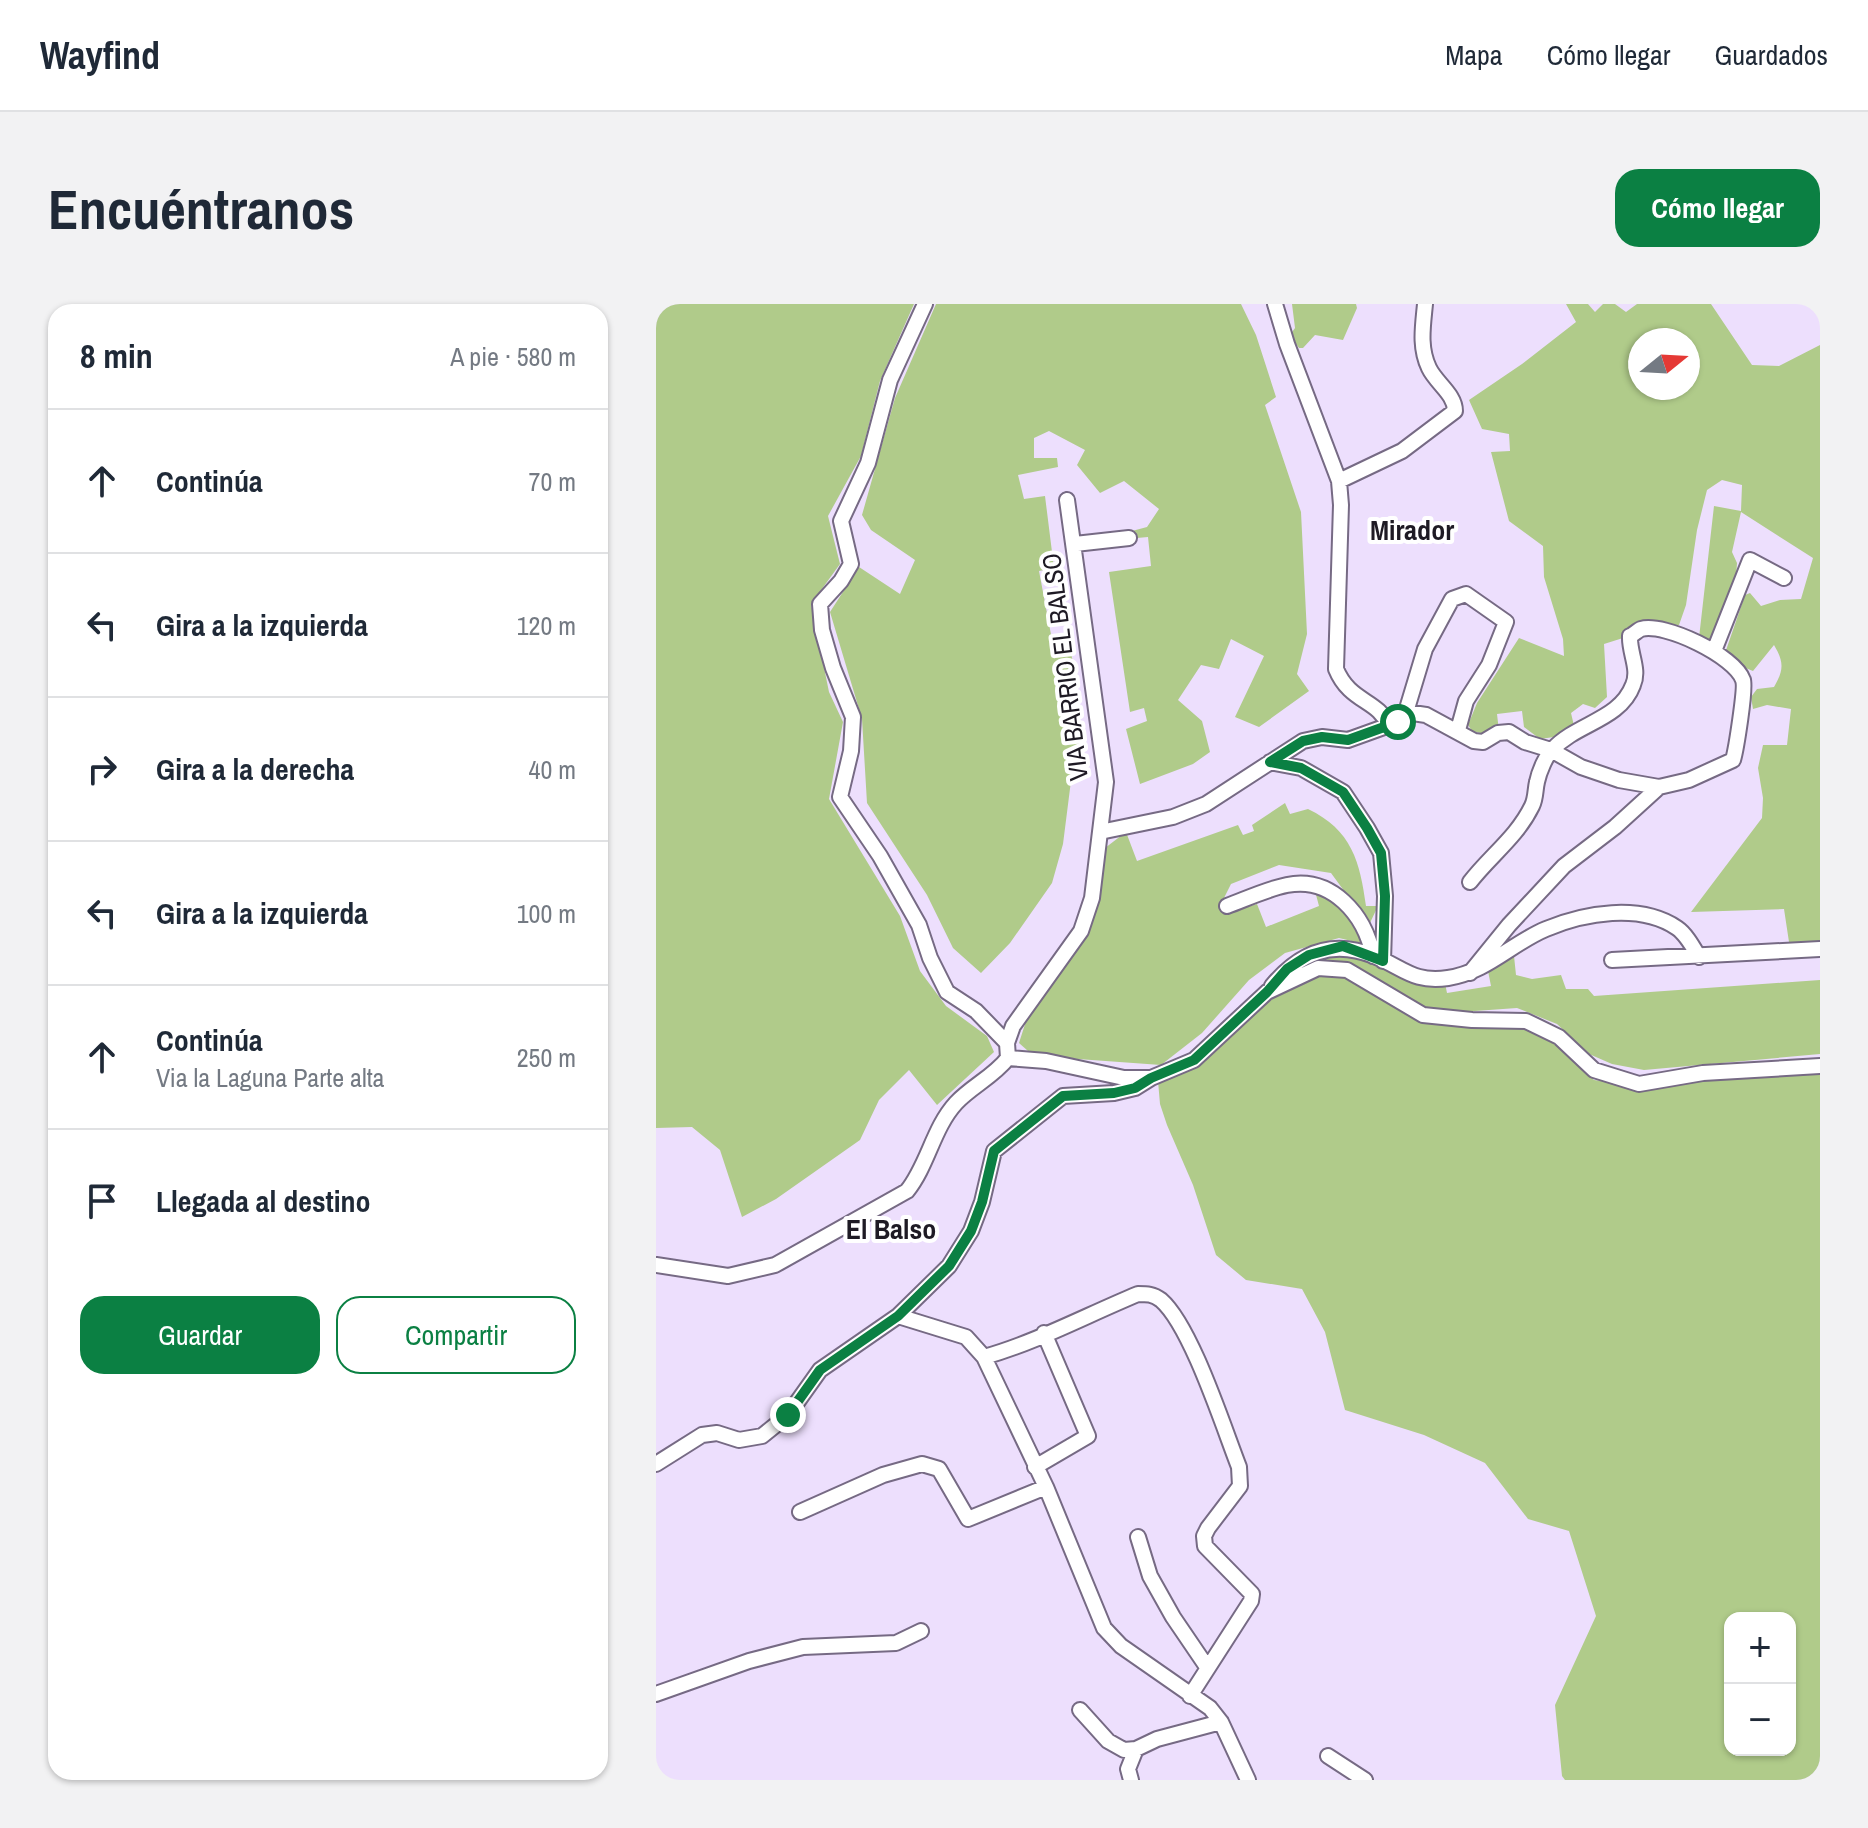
<!DOCTYPE html>
<html lang="es">
<meta charset="utf-8">
<style>
:root{--surface:#fff;--page:#f2f2f3;--text:#1f2937;--muted:#747a83;--line:#e0e1e3;--accent:#0b8043}
body{margin:0;font-family:"Archivo Narrow",sans-serif;background:var(--page);color:var(--text)}
.controls{position:absolute;right:24px;bottom:24px;display:grid;overflow:hidden;border-radius:16px;box-shadow:0 2px 6px #0004}
.controls button{width:72px;height:72px;display:grid;place-items:center;padding:0;border:0;border-bottom:2px solid var(--line);background:var(--surface);color:var(--text);font:40px sans-serif}
.compass{position:absolute;left:972px;top:24px;width:72px;height:72px;border-radius:50%;background:var(--surface);box-shadow:0 2px 6px #0004;rotate:72deg}
.stop{position:absolute;width:24px;height:24px;margin:-18px;border:6px solid #0b8043;border-radius:50%;background:#fff}
.stop.end{background:#0b8043;border-color:#fff;box-shadow:0 2px 8px #0008}
.list{margin:0;padding:0;list-style:none}
h2{display:flex;justify-content:space-between;align-items:center;height:104px;margin:0;padding:0 32px;font-size:34px}
h2 small{font-size:26px;font-weight:400;color:var(--muted)}
.list li{display:grid;grid-template-columns:52px 1fr auto;gap:24px;align-items:center;box-sizing:border-box;height:144px;padding:0 32px;border-top:2px solid var(--line)}
.list b{display:block;font-size:30px;white-space:nowrap}
.list p{margin:0;font-size:26px;white-space:nowrap;color:var(--muted)}
.list em{font-size:26px;font-style:normal;color:var(--muted)}
.actions{display:flex;gap:16px;padding:24px 32px}
.actions a{flex:1;padding:18px 0;border:2px solid var(--accent);border-radius:24px;text-align:center;font-size:28px;color:var(--accent)}
.actions .main{background:var(--accent);color:#fff}
.icon{flex:none;width:44px;height:44px;fill:none;stroke:currentColor;stroke-width:2;stroke-linecap:round;stroke-linejoin:round}
.map{position:relative;flex:none;width:1164px;height:1476px;overflow:hidden;border-radius:24px}
header{display:flex;align-items:center;gap:48px;box-sizing:border-box;height:112px;padding:0 40px;background:var(--surface);border-bottom:2px solid var(--line)}
header strong{font-size:38px}
nav{display:flex;gap:44px;margin-inline-start:auto;font-size:28px}
.intro{display:flex;align-items:center;justify-content:space-between;box-sizing:border-box;height:192px;padding:0 48px}
h1{margin:0;font-size:56px}
.button{padding:20px 36px;border-radius:24px;background:var(--accent);color:#fff;font-size:28px;font-weight:700}
main{display:flex;gap:48px;padding:0 48px}
aside{flex:1;background:var(--surface);border-radius:24px;box-shadow:0 2px 6px #0004}
.map>svg:first-child{display:block}
.green{fill:#b0cb8a;fill-rule:evenodd}
.lines{fill:none;stroke-linecap:round;stroke-linejoin:round}
.street-casing{stroke:#766a84;stroke-width:18}
.street{stroke:#fff;stroke-width:14}
.route{stroke:#0b8043;stroke-width:10}
.labels{text-anchor:middle;stroke-width:8;stroke-linejoin:round;paint-order:stroke}
.street-label{font-size:26px;fill:#1e1a24;stroke:#fff}
.neighbourhood-label{font-size:28px;font-weight:bold;fill:#1e1a24;stroke:#fff}
</style>
<header>
<strong>Wayfind</strong>
<nav><a>Mapa</a><a>Cómo llegar</a><a>Guardados</a></nav>
</header>
<div class="intro"><h1>Encuéntranos</h1><a class="button">Cómo llegar</a></div>
<main>
<aside>
<h2>8 min<small>A pie · 580 m</small></h2>
<ul class="list">
<li><svg class="icon" aria-label="ahead" viewBox="0 0 24 24"><path d="M12 20V5M6 11l6-6 6 6"/></svg><div><b>Continúa</b></div><em>70 m</em></li>
<li><svg class="icon" aria-label="left" viewBox="0 0 24 24"><path d="M17 20v-9H6M10 6l-5 5 5 5"/></svg><div><b>Gira a la izquierda</b></div><em>120 m</em></li>
<li><svg class="icon" aria-label="right" viewBox="0 0 24 24"><path d="M7 20v-9h11M14 6l5 5-5 5"/></svg><div><b>Gira a la derecha</b></div><em>40 m</em></li>
<li><svg class="icon" aria-label="left" viewBox="0 0 24 24"><path d="M17 20v-9H6M10 6l-5 5 5 5"/></svg><div><b>Gira a la izquierda</b></div><em>100 m</em></li>
<li><svg class="icon" aria-label="ahead" viewBox="0 0 24 24"><path d="M12 20V5M6 11l6-6 6 6"/></svg><div><b>Continúa</b><p>Via la Laguna Parte alta</p></div><em>250 m</em></li>
<li><svg class="icon" aria-label="arrive" viewBox="0 0 24 24"><path d="M6 21V4h12l-3 4 3 4H6"/></svg><div><b>Llegada al destino</b></div></li>
</ul>
<div class="actions"><a class="main">Guardar</a><a>Compartir</a></div>
</aside>
<div class="map">
<svg width="1164" height="1476" viewBox="0 0 1164 1476">
<rect width="100%" height="100%" fill="#eddffd"/>
<path class="green" d="M0,0H258L224,77L205,152L172,212L184,260L155,300L173,388L187,418L173,495L244,612L264,667L290,702L331,732L338,748L281,801L253,766L223,796L204,836L120,895L86,913L64,846L36,823L0,824Z
M280,0H585L600,31L620,93L609,101L645,208L651,330L641,370L653,387L603,423L579,413L608,352L575,335L563,365L545,361L522,396L546,417L554,448L537,460L484,480L470,425L491,417L488,404L474,408L453,268L495,262L492,233L481,234L476,227L491,223L503,205L468,177L444,189L421,161L429,146L393,127L378,134V154H401L402,163L362,171L368,195L389,192L398,264L383,267L397,341L413,340L421,377L409,384L416,430L422,431L427,461H417L407,540L396,579L354,639L325,669L297,644L271,591L211,499L206,415L174,308L203,263L244,290L259,256L215,226L206,211L239,94Z
M636,0H700L701,4L687,36L659,31L647,44H643L634,31L639,24Z
M910,0H932L939,8L947,0H959L970,8L981,0H1055L1096,61L1123,62L1164,41V638H1133L1128,605L1035,608L1106,514L1107,494L1102,464L1107,441H1131L1135,405L1111,401L1097,405L1095,393L1101,385L1118,383C1128,366 1128,358 1118,341L1097,367L1067,355L1089,291L1094,289L1105,302L1124,296L1145,295L1157,254L1085,208L1076,248L1081,259L1080,274L1055,339L1043,334L1058,202L1085,207L1086,181L1066,176L1051,186L1041,226L1030,301L1023,321L985,320L967,334L948,340L951,393L939,404L927,400L915,409L919,426L912,431L884,435L868,423L866,407L841,410L843,427L833,431L816,427L812,421L821,399L863,334L908,352L907,335L888,273L887,242L853,217L835,148L854,147L853,130L826,125L813,96L866,60L920,18ZM984,36H1032V84H984Z
M629,499L634,510L652,505C696,526 704,558 710,602H722L713,621L675,569L623,561L575,580L563,604L569,610L601,600L610,623L663,602L659,587C683,595 703,615 708,640L683,634L629,649L593,676L546,729L505,761L408,754L372,747L363,739L371,714L441,605L449,544L470,528L481,557L582,521L587,531L598,527L596,521Z
M684,648L711,653L728,665L760,680L789,679L791,689L835,682L832,667L858,652L860,671L876,675L905,671L910,685H932L938,692L1164,676V750L988,766L956,760L933,750L901,720L861,704L805,708L776,705L749,695L697,665L619,676L643,658Z
M665,672H693L748,708L786,720L856,719L870,723L900,740L938,776L994,784L1079,772L1164,767V1476H909L906,1472L899,1401L940,1312L913,1227L872,1215L829,1159L768,1131L689,1106L669,1028L646,985L590,976L560,951L537,881L511,821L504,800L502,777L589,710L604,704L632,684ZM1074,1314H1134V1446H1074Z"/>
<g class="lines">
<defs>
<path id="street" d="M269,0L234,76L212,159L185,217L195,260L185,277L164,300L166,326L177,364L197,413L195,447L184,493L224,552L263,621L274,654L291,688L320,707L351,739
M619,0L631,40L683,177L685,201L680,365C694,399 722,395 733,422
M683,177L746,147L799,107C799,90 780,79 773,64C763,43 767,22 769,0
M419,240L473,234
M1058,347L1094,256L1128,274
M750,408L769,345L796,295L810,290L850,318L833,361L810,397L802,426
M614,458L645,464L687,488L711,524L725,549L729,592L727,657
M444,528L517,513L550,500L647,437L666,433L692,436L742,418L750,408L770,411L818,437L827,438L842,429L853,428L869,438L895,446L925,463L963,476L1003,483
M814,578C834,552 861,533 876,502C880,494 879,486 881,478C883,468 890,451 897,445C921,419 964,416 977,381C984,365 973,349 974,332C977,331 982,326 985,325C1008,318 1079,352 1087,376C1090,384 1080,446 1077,456L1033,476L1003,483L959,523L908,562L853,621L814,669
M571,602C590,595 611,585 631,581C676,572 709,611 717,652
M956,656L1164,645
M616,682C643,649 676,635 718,652C748,664 757,679 792,674C831,668 856,639 890,625C928,609 984,599 1021,624C1030,630 1037,643 1043,653
M352,754L390,757L468,774H495L538,756L611,688L662,664L691,666L767,711L816,716L870,717L903,733L938,766L983,780L1047,769L1164,762
M0,961L72,972L119,961L251,887C272,861 277,824 300,799C316,782 337,773 352,754L351,739L357,722L425,627L436,594L450,478L411,196
M242,1012L310,1033L328,1053L390,1183L448,1324L465,1342L554,1404L565,1418L592,1476
M328,1053C381,1038 431,1011 482,990C491,990 497,990 505,996C535,1022 567,1122 583,1163L584,1182L552,1224L548,1232L549,1242L596,1290L595,1297L534,1392
M0,1160L46,1131L61,1129L83,1136L106,1132L132,1111L164,1066L242,1012L293,962L315,927L326,898L338,847L407,792L458,789L479,784L495,774
M379,1163L432,1132L388,1029
M144,1208L227,1171L266,1160L283,1165L312,1215L390,1183
M482,1233L494,1272L517,1313L551,1363
M0,1390L93,1357L147,1343L240,1339L265,1327
M424,1406L452,1437L468,1446L480,1445L501,1435L565,1418
M672,1452L709,1476
M475,1476L472,1465L480,1445"/>
</defs>
<use href="#street" class="street-casing"/>
<use href="#street" class="street"/>
</g>
<g class="lines">
<path class="route" d="M132,1111L164,1066L242,1012L293,962L315,927L326,898L338,847L407,792L458,789L479,784L495,774L538,756L611,688L631,665L653,651L687,642L727,657L729,592L725,549L711,524L687,488L645,464L614,458L647,437L666,433L692,436L742,418"/>
</g>
<g class="labels">
<g class="street-label">
<text transform="translate(409 363) rotate(-97)" y="9">VIA BARRIO EL BALSO</text>
</g>
<g class="neighbourhood-label">
<text x="756" y="236">Mirador</text>
<text x="235" y="935">El Balso</text>
</g>
</g>
</svg>
<div class="controls">
<button>+</button>
<button>−</button>
</div>
<svg class="compass" viewBox="-18 -18 36 36"><path d="M0-13l5 13h-10z" fill="#e53935"/><path d="M0 13l5-13h-10z" fill="#747a83"/></svg>
<div class="stop" style="left:742px;top:418px"></div>
<div class="stop end" style="left:132px;top:1111px"></div>
</div>
</main>
